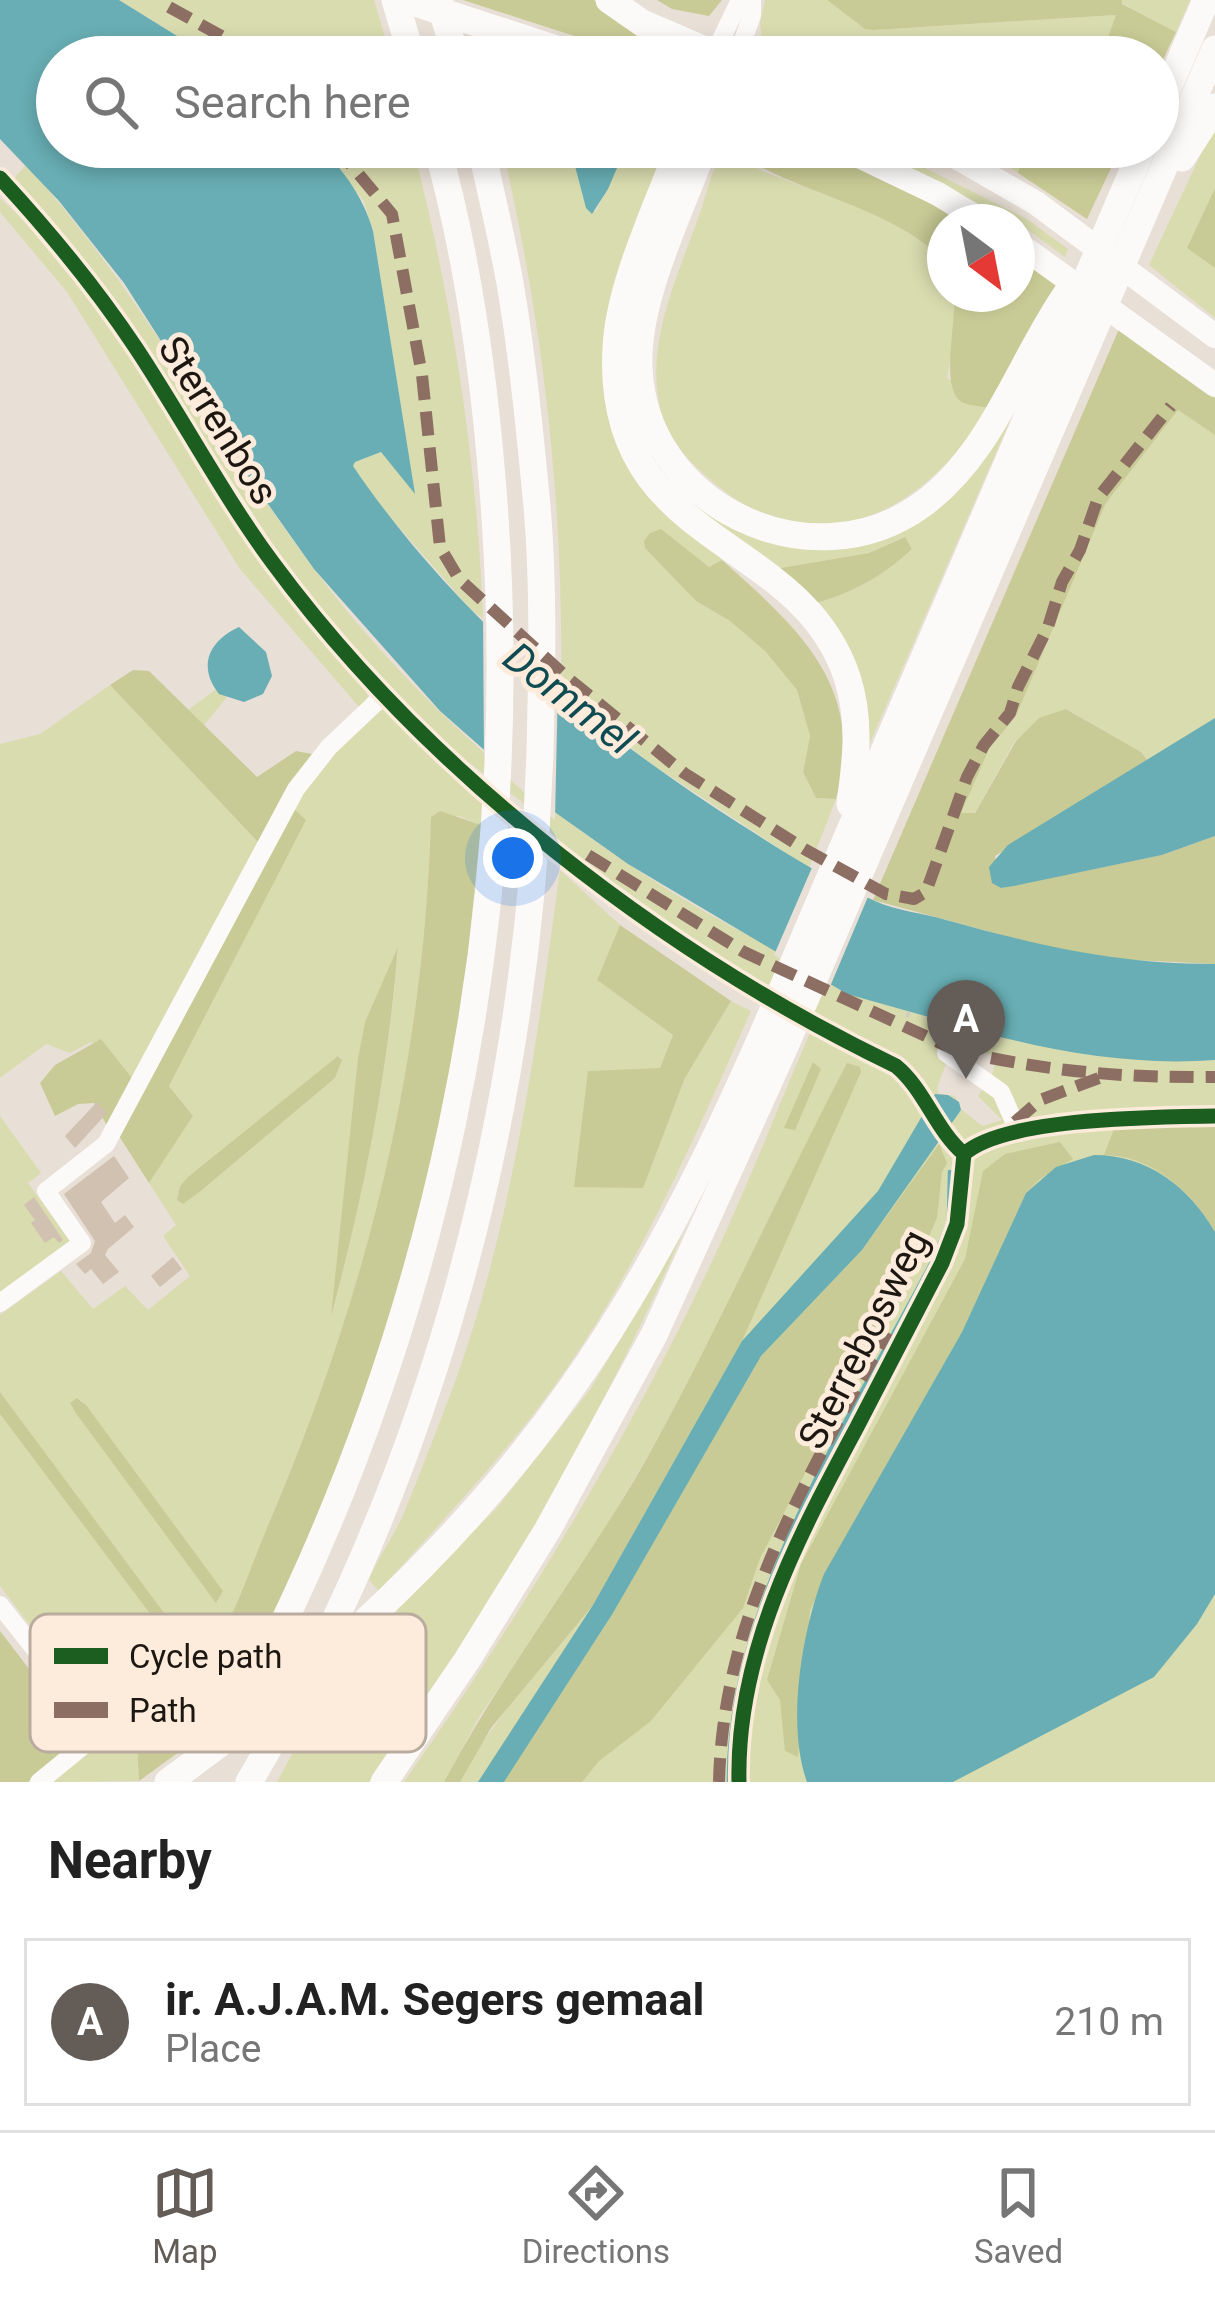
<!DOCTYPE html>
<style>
:root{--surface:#fff;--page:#f2f2f2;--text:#222;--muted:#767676;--line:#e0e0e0;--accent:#645d57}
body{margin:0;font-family:Roboto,sans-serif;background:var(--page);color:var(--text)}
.compass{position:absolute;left:927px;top:204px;width:108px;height:108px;border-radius:50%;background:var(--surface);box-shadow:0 6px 18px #0003;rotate:148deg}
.you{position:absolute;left:513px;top:858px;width:42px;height:42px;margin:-30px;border:9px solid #fff;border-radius:50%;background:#1a73e8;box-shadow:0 0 0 18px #1a73e833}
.badge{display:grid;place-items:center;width:78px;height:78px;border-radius:50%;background:var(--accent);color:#fff;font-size:39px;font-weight:700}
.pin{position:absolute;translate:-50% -99px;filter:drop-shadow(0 3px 6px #0008)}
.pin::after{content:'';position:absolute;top:63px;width:42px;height:36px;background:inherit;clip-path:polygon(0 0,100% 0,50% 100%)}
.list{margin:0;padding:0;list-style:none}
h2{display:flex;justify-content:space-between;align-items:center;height:156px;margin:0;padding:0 48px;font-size:51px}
h2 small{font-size:39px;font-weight:400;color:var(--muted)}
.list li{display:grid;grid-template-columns:78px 1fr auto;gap:36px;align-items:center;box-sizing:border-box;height:168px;margin:0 24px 24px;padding:0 24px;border:3px solid var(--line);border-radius:0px}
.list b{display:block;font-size:45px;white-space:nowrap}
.list p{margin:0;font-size:39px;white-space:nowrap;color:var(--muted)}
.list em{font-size:39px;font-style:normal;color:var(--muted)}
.icon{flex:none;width:66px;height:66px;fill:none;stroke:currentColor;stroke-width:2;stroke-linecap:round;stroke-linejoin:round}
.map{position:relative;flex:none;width:1215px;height:1782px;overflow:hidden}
.search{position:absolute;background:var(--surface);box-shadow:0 6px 18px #0003;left:36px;right:36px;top:36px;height:132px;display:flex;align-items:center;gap:30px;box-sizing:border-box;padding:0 42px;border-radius:66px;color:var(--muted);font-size:45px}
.sheet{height:348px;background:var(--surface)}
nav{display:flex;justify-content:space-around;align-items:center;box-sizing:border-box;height:168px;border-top:3px solid var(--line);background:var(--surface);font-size:33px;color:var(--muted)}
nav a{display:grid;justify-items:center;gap:6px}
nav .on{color:var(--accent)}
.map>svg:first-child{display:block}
.green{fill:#d9dcaf;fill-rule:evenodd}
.forest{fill:#c8cb95}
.water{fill:#68aeb4}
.pier{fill:#e8dfd6}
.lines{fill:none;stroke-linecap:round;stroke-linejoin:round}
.stream{stroke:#68aeb4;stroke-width:4.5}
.building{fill:#d1c1b0}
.path{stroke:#cecbc8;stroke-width:3;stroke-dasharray:6 6;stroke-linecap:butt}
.minor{stroke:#fcfaf9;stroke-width:18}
.major{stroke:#fcfaf9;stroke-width:24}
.highway{stroke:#fcfaf9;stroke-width:27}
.quiet{stroke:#8d6e63;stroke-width:12;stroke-dasharray:24 12;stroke-linecap:butt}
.cycleway-casing{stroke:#fdebdb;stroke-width:22}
.cycleway{stroke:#1b5e20;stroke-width:15}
.labels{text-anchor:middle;stroke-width:10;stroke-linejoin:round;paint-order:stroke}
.street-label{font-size:39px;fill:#1d1712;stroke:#fdebdb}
.water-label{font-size:42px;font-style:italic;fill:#0f4b52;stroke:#fdebdb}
.key{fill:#fdebdb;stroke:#baab9f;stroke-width:3}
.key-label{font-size:33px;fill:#1d1712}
</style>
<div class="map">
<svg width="1215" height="1782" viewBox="0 0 1215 1782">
<rect width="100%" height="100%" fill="#e8dfd6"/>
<path class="green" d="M119,0H374L391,57H211Z
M765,0H827L865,29L873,30L1117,15L1101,57H788L762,43L760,23Z
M1122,0H1190L1176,32L1121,3Z
M473,32L555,57H481Z
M1215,124V188L1188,248L1215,268V318L1149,265Z
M322,147H413C452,300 477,460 483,618L473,612L382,508L353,466L355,462L381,452L414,490L373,231L364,202Z
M502,147H570L586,208L596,211L626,147H672L615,415L722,560L710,567L699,560L646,548L696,601L730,621L765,651L797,690L810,736L803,772L816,798L836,799L809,868L650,763L561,692C564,508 544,326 502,147Z
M725,147C739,153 750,165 765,172C825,196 897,214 944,261L945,294H954C957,323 953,349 947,378L993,408C945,472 886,536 798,522C770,518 745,508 723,490C697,469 670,446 661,412C644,345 677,278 699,216C707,193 712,167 725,147Z
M862,147H883L1027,219L1068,249L1065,257L1017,222Z
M979,147H1025L1018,173Z
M26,165C138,287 213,433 311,565C429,724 600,864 778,950C837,979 902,1001 963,1027L977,1031L1215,1059V1782H454L508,1707L630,1519L832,1092L767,1229L657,1440L604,1530L478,1719L444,1782H404C521,1615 628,1440 715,1255C750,1181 779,1104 812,1028L855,1050L860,1041L708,958L655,922L561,848L521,801L437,739L324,617L283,566L112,304L13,179ZM976,1038L985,1040L983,1052L997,1056L992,1075L978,1096L1002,1120L982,1126L961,1109L955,1096L939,1094L937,1088L946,1064L943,1051L946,1041L972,1048Z
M0,198C114,300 176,449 268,568C294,602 358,659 368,697L360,708L240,569L67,292L0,212Z
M1018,402L866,752L809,605C849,595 882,577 912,549L904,537L869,553L769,570L688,502L673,483L721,519L883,532Z
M1178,410L1215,435V718L1148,761L1141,752L1067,709L1015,741L974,814H960L989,749L1016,716L1106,503Z
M110,685L258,842L135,1082L91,1042L70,1053L46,1044L0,1078V744L40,734Z
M215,690L227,697L204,725L188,710Z
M385,708L397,713L483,795L481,825L459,816L431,817C424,1065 366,1296 269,1523C248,1572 232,1629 198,1671C182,1691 156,1708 136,1725L139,1781L53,1782L112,1733L0,1586V1414L183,1658L65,1480L0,1392V1315L61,1271L93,1309L125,1286L148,1310L190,1276L163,1236L176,1225L149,1183L193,1116L169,1086L305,820L292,807C316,772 343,720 385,708ZM398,951C388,1070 365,1189 334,1304L358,1058L365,1022ZM339,1056L342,1060L335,1078L202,1190L177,1200L180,1186ZM81,1400L222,1590L217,1602L75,1412L70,1403Z
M560,870L620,925L597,980L673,1035L660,1068L643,1187L685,1078L731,1001L751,1011C697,1133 643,1257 567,1368C512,1448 444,1519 379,1591L369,1580C378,1557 393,1538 403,1515C421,1471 439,1425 456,1379C514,1217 537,1040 560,870Z
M0,1116L41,1173L28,1183L72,1244L0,1296Z
M682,1235C597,1428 491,1610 369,1782H277L335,1676L401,1617L395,1607L496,1509L590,1390Z"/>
<path class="forest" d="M463,0H594L660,44L654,57H639Z
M657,0H722L709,16L672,9Z
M827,0H1122V4L1176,32L1158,70V57H1101L1116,15L873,30L865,29Z
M729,147H811L882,177L965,222H945V262C887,202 794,196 729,147Z
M1025,147H1121L1087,219L1018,173Z
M1215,188V268L1187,248Z
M1017,254L1056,285L993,408C984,407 973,406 964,403C938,392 957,323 954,294H1017Z
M1119,329L1215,398V435L1178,410L1106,503L1016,716L989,749L961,813H975L1016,741L1039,718L1066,709L1141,752L1148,761L995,856L1001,888L1162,855L1215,836V964L1112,959L1056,950L873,900Z
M661,529L709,567L722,560C798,628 867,687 836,799L816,798L803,772L810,736L797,690L765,651L730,621L696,601L645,548L644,541L650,533Z
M905,537L912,549C882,577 849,595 809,605L769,570L869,553Z
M133,670L149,671L257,777L296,751L317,755L258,842L110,685Z
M292,807L306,820L169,1086L193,1116L149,1183L119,1136Z
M440,811L481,825L455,1085L372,1380L287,1590L216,1725L139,1781L136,1725C156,1708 182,1691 198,1671C232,1629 248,1572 269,1523C366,1296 424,1065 431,817Z
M620,925L731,1001L685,1078L643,1188L574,1187L588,1071L660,1068L673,1035L597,980Z
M398,947C388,1072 364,1195 331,1316L358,1058L365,1022Z
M101,1039L135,1082L108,1127L94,1103L78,1104L55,1116L40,1083L55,1065Z
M338,1056L342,1060L335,1078L202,1190L183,1204L177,1200L180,1186L188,1177Z
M813,1062L821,1069L795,1130L784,1128Z
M847,1063L860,1067L861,1072L742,1341L593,1605L491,1728L460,1782H444C507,1663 593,1558 657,1440C724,1316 782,1187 847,1063Z
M1215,1124V1232C1193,1193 1152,1155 1104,1155L1114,1129Z
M1060,1142L1073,1159L1040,1179L1026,1193L962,1332L850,1529L810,1610L798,1757L785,1751L780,1700L767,1680L801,1564L965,1259L983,1171L1005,1154Z
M939,1144L947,1163L942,1172L937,1218L921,1255L760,1558L743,1608L651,1721L599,1761L582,1782H504L613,1613L761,1356L862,1250Z
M0,1392L190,1648L184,1659L0,1414Z
M77,1398L86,1405L223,1591L216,1603L75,1412L70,1403Z
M0,1631L82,1738L28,1782H0Z"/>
<path class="water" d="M0,0H119L211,57H57V147H322C345,174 363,196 373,231L415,494L381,452L355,462L353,466C452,612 592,730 740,824C784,852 828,880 875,901C897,911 923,913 946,920C1041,946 1115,964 1215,964V1060C1138,1066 1062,1053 988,1034L985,1041L974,1039L975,1030L847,994L628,864L556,813L440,711L314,569L239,463L124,283L59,201L0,139Z
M570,147H626L608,189L592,214L586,208Z
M239,627L266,652L272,676L263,694L244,702L219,694C197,666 209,641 239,627Z
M1215,718V836L1162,855L1014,886L1001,888L992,883L989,867L1008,845Z
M935,1094L948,1095L959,1102L961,1110L862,1250L761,1356L613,1613L504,1782H478L593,1605L742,1341L878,1191Z
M1094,1155C1148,1155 1189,1187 1215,1232V1594L1197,1624L1154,1677L953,1782H807C786,1725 802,1630 824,1574L962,1332L1026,1193L1056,1167Z"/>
<path class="pier" d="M483,611L558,682L555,820L484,756Z
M814,863L870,892L829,989L774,955Z"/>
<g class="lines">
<path class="stream" d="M729,1782C727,1603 852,1416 933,1260L949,1221L950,1172"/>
</g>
<path class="building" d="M97,1102L107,1113L75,1148L65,1136Z
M114,1156L129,1178L101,1202L115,1223L125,1215L134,1227L108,1249L105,1255L119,1272L103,1284L91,1269L85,1274L76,1264L91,1253L95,1241L64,1194Z
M34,1197L63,1240L59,1243L54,1237L45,1243L31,1223L35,1220L24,1205Z
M173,1257L182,1269L160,1287L151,1276Z"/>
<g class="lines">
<path class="path" d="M904,1029L909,1011
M977,1054L983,1033"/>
<path class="minor" d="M714,54L740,0
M737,57L752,15V0
M0,178L107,306L277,568L317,620L408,718
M946,1053L1001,1092L1019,1133
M0,1303L82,1243L46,1191L106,1144L296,789L329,747L384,695
M0,1605L100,1732L39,1782"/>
<path class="major" d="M840,147L938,194L984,222
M939,147L1036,203L1215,336
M1017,243L1215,385"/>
<path class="highway" d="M395,0L412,57
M406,0L581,57
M439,0L456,57
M609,0L642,23L714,54
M1158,112L1206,0
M679,147C657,208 619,284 616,348C605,549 799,532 847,677C861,720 856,760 850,804
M704,147C681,210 636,300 639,366C643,505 811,586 923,504C993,452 1019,362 1067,293
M1182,158L1215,107
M228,1731C437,1349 529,912 492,478C483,368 467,254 437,147
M168,1782C320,1672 462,1544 570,1390C691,1220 766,1025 848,835C946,606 1045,377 1143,147
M249,1782C433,1471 528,1112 540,751C542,670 544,588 537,506C530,434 523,361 511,289C503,242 491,194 481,147
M384,1782L467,1660L547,1531L654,1335L783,1051L1215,49"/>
<path class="quiet" d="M169,7L225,38L246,57
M336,147L392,214L422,375L440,547L459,579L569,679L684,773L806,850L886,894L914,899L926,892L967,777L984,745L1010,713L1018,687L1048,627L1062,582L1080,550L1098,498L1171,406
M588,855L744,952L947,1046
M991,1058C1066,1073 1138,1078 1215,1077
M1015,1122L1040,1100L1099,1078
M719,1782C723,1612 809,1477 887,1332"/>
<defs>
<path id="cycleway" d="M0,178C49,231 96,288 136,348C183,419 222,494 273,563C428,773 662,953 896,1066C925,1090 935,1129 964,1154
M964,1154C1005,1117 1158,1117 1215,1116
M739,1782C736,1653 798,1537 857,1427C886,1372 914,1317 942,1263L957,1224L964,1154"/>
</defs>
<use href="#cycleway" class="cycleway-casing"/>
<use href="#cycleway" class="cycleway"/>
</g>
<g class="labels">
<g class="street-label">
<text transform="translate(219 420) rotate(58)" y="14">Sterrenbos</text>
<text transform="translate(863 1339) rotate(-63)" y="14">Sterrebosweg</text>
</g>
<g class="water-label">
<text transform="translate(570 698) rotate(38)" y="15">Dommel</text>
</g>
</g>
<rect x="30" y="1614" width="396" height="138" rx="18" class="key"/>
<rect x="54" y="1648" width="54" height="16" fill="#1b5e20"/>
<rect x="54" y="1702" width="54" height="16" fill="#8d6e63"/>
<g class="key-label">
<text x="129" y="1668">Cycle path</text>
<text x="129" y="1722">Path</text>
</g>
</svg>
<svg class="compass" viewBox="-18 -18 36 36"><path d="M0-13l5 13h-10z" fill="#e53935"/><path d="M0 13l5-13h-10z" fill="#767676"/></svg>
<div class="you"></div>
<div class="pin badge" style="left:966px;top:1079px">A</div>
<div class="search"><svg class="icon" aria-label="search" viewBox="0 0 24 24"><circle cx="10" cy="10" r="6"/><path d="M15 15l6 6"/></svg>Search here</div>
</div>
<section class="sheet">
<h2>Nearby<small></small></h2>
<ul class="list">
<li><span class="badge">A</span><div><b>ir. A.J.A.M. Segers gemaal</b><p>Place</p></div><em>210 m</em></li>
</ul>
</section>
<nav>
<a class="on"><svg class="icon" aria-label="map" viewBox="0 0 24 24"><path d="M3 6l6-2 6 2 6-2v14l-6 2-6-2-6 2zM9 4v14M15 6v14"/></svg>Map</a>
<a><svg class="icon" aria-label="directions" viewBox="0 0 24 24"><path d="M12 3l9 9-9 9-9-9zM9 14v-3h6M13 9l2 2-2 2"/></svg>Directions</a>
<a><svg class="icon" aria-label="saved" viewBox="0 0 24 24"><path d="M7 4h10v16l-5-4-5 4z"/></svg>Saved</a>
</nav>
